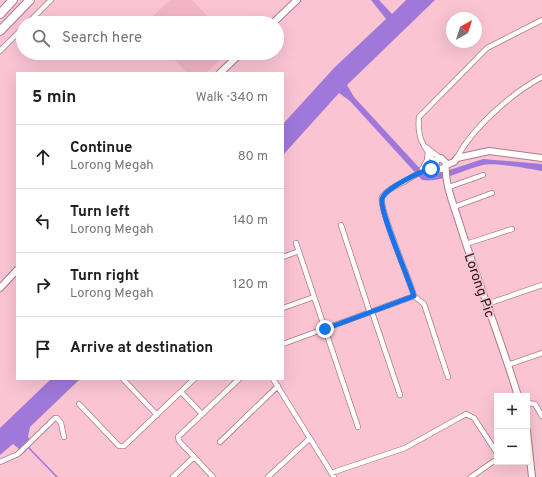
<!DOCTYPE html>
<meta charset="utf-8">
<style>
:root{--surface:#fff;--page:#f2f2f2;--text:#202124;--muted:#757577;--line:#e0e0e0}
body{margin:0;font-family:Overpass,sans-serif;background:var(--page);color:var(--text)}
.controls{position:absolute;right:12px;bottom:12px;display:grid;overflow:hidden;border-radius:0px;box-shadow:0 4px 16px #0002}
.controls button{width:36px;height:36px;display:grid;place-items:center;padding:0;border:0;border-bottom:1px solid var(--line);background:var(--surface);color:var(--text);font:20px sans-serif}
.compass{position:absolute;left:446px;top:12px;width:36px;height:36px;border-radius:50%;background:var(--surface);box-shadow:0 4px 16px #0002;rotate:39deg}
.stop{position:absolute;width:12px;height:12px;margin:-9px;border:3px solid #1a73e8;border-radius:50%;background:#fff}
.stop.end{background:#1a73e8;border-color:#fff;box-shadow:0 1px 4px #0008}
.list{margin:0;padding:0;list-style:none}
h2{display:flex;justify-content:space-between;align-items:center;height:52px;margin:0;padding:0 16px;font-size:17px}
h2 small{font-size:13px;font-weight:400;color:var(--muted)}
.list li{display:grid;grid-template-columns:26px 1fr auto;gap:12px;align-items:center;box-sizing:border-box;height:64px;padding:0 16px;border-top:1px solid var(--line)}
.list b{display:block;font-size:15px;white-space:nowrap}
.list p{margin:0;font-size:13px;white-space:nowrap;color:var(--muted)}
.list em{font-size:13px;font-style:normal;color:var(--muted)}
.icon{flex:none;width:22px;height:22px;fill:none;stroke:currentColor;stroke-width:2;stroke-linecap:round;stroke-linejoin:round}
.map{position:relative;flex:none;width:542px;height:477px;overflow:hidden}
.search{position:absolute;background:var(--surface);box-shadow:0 4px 16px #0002;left:16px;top:16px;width:268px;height:44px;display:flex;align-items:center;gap:10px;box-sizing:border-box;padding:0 14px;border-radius:22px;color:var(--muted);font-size:15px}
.panel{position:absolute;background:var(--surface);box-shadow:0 4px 16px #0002;left:16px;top:72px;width:268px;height:308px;border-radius:0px}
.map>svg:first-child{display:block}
.built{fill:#f2b5c6}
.water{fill:#9f78da}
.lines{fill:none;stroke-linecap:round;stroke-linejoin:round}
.stream{stroke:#9f78da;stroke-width:1.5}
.street-casing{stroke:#ac7b89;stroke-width:6}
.secondary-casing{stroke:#ac7b89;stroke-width:8}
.highway-casing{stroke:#ac7b89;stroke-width:10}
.street{stroke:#fff;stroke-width:4.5}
.secondary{stroke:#fff;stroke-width:6}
.highway{stroke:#fff;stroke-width:8}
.route{stroke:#1a73e8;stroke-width:5}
.labels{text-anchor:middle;stroke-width:3.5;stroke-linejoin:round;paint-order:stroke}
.street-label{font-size:14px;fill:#2b181d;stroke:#fac4d3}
</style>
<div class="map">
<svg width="542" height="477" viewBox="0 0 542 477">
<rect width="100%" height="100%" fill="#fac4d3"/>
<path class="built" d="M170,0H192L214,23H146Z
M168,53H227L206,73H187Z"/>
<path class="water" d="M371,0H379L392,14L406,0H435L347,85L354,97L425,174L431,176L483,159L542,164V171C528,169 495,162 483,165C464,169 442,183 422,180L350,101L339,93L283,155V124L334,68L386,19Z
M51,379H80L30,427L28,437L33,443L24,453L13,444L0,455V428Z"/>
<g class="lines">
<path class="stream" d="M28,447L57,477"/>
<defs>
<path id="street" d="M28,23L51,0
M0,51L23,28
M426,147L440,158
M457,158C472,128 512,93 542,77
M423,168L427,160L428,152
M422,169L435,162C423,146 417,138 419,117L487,48L542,20
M449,187L483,175
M454,207L492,193
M341,225L370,313
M296,243L358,427
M466,244L512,229
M283,257L299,251
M414,296L424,304L448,377
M487,304L542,285
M283,308L314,297
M372,312L400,395
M283,344L414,296C410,280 378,207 382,197C386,190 397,185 404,182C415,175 425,168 438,169
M508,365L542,353
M123,379L157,415
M273,379L334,477
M181,392L202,414
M527,403L535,404L542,416
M79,404L119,446H124L194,379
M220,442L278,386
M0,462L18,454L55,418H57L61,423L64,437
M331,473L405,448L466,414L474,418L497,453
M173,477L194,457
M213,477L179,441L178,437L239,379
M268,477L309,439
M471,477L497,459"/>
<path id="secondary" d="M273,23L297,0
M220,73L241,53
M446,165L454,162L457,158L489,151L542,158
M445,167L442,169L437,168L435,161L441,158L446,163C444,182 453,203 459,222C477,280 500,337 518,396
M0,288L17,270
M527,431L532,477"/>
<path id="highway" d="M0,14L13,0
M0,31L30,0"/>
</defs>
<use href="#street" class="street-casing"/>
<use href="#secondary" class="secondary-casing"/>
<use href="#highway" class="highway-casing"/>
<use href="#street" class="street"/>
<use href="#secondary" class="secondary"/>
<use href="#highway" class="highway"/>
</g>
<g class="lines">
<path class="route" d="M325,329L414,296C409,279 379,210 382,199C384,189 421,171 431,169"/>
</g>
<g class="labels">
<g class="street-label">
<text transform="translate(480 285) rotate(71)" y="5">Lorong Pic</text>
</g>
</g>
</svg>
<div class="controls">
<button>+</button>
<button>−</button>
</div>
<svg class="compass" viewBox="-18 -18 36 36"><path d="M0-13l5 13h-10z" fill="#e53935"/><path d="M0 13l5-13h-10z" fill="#757577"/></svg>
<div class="stop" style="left:431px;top:169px"></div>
<div class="stop end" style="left:325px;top:329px"></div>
<div class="search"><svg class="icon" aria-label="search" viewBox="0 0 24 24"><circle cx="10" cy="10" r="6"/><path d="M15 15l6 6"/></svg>Search here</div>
<section class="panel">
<h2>5 min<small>Walk · 340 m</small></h2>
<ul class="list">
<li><svg class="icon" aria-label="ahead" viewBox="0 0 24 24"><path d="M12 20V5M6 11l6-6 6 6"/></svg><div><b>Continue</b><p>Lorong Megah</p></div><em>80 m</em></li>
<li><svg class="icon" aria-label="left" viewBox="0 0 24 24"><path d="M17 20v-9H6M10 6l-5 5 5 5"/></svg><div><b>Turn left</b><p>Lorong Megah</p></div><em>140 m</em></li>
<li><svg class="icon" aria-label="right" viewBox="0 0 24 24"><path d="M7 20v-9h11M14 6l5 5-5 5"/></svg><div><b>Turn right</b><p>Lorong Megah</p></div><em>120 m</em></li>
<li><svg class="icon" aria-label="arrive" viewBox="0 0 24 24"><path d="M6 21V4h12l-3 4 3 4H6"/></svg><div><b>Arrive at destination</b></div></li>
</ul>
</section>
</div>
